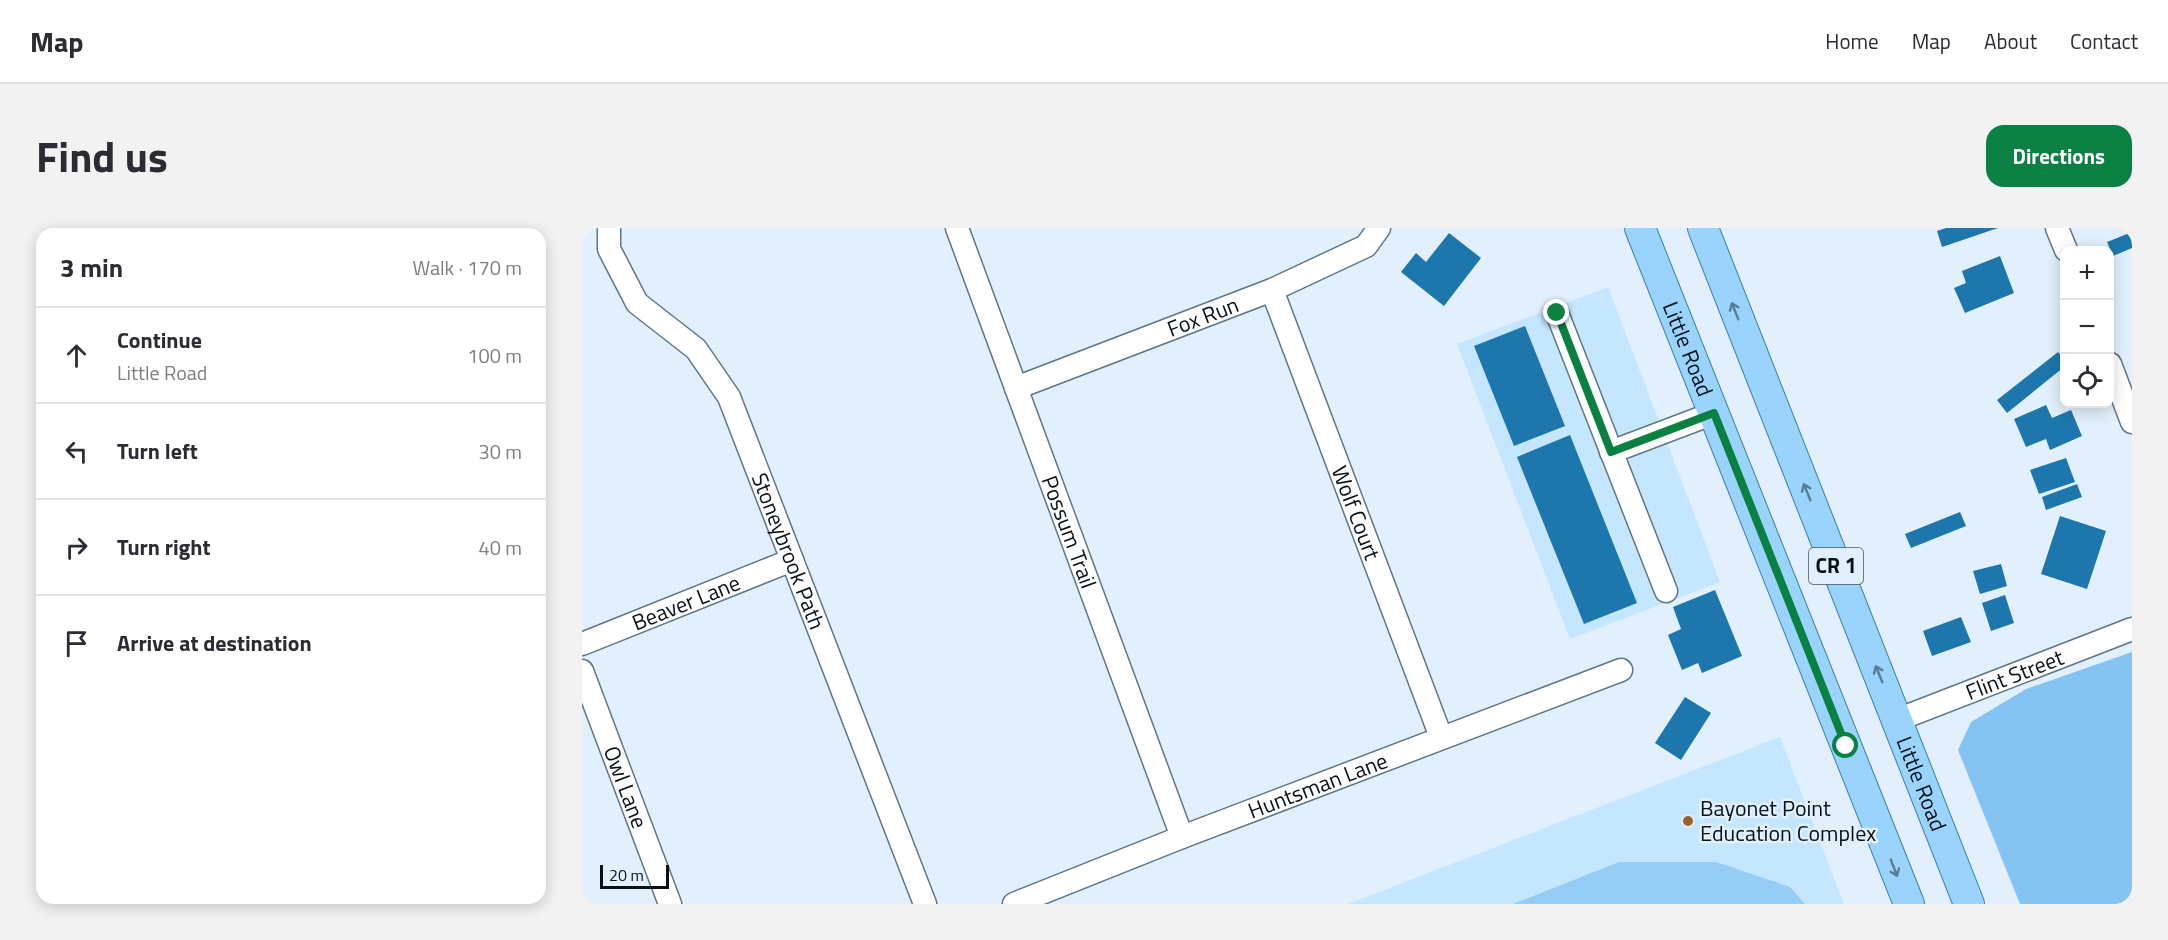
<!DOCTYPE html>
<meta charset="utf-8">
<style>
:root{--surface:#fff;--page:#f2f2f3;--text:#2b2b33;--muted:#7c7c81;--line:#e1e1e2;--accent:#0b8043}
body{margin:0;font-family:"Titillium Web",sans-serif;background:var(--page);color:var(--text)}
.controls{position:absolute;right:18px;top:18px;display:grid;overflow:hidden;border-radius:12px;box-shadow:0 3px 15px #0003}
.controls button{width:54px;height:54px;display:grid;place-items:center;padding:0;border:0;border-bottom:2px solid var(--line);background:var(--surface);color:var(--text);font:30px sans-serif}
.scale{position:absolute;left:18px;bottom:15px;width:69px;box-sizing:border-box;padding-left:6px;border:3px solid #071016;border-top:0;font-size:16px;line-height:21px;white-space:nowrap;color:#071016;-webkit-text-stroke:4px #e1f0fc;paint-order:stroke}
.stop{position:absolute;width:18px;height:18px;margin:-14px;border:4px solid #0b8043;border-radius:50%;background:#fff}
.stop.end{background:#0b8043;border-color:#fff;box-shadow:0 2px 6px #0008}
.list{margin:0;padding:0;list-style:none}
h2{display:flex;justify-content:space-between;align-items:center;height:78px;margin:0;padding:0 24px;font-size:26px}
h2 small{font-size:20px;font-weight:400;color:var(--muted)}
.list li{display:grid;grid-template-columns:39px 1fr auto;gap:18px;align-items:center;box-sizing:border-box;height:96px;padding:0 24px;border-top:2px solid var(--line)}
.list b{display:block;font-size:22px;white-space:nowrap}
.list p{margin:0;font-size:20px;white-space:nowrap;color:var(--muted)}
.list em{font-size:20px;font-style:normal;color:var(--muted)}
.icon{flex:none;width:33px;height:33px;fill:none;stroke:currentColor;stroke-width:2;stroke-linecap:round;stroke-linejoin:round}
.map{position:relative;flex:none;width:1550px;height:676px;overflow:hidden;border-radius:18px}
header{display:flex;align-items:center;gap:36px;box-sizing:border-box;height:84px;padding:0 30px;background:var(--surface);border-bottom:2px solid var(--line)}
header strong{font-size:28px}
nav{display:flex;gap:33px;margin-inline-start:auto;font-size:21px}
.intro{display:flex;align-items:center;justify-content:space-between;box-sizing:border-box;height:144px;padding:0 36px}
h1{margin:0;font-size:42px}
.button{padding:15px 27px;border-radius:18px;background:var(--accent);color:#fff;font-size:21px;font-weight:700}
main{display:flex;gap:36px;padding:0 36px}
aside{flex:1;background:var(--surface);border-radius:18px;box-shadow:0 3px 15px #0003}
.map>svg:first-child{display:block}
.built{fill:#c5e6ff}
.green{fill:#96cdf6}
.forest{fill:#85c4f2}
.building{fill:#1d76ac}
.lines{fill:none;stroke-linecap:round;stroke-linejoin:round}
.minor-casing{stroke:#5f7687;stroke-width:25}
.major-casing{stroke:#3a7dab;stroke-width:32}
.minor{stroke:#fff;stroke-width:22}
.major{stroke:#9ad4fd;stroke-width:30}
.oneway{stroke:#587c95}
.route{stroke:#0b8043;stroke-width:8}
.poi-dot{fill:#9f6226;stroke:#e1f0fc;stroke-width:2}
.labels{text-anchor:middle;stroke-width:5;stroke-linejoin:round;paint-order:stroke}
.shield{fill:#e1f0fc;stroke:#48535b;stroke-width:1.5}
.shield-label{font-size:21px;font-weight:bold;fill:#071016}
.street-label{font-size:22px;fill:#071016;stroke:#e1f0fc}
.poi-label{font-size:22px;fill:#071016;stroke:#e1f0fc;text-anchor:start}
</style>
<header>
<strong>Map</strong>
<nav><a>Home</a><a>Map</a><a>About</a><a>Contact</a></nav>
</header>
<div class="intro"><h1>Find us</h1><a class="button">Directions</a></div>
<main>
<aside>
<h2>3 min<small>Walk · 170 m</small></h2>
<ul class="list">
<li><svg class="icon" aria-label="ahead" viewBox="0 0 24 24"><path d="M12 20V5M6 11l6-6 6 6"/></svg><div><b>Continue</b><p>Little Road</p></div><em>100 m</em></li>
<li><svg class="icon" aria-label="left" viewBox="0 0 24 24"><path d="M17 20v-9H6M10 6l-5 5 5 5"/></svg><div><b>Turn left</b></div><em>30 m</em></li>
<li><svg class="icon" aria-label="right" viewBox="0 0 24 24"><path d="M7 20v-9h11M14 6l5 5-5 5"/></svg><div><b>Turn right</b></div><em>40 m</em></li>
<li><svg class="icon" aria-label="arrive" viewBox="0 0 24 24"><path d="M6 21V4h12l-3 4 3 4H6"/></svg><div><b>Arrive at destination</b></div></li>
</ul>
</aside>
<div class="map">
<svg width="1550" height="676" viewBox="0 0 1550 676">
<rect width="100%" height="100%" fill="#e1f0fc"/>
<path class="built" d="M1026,59L1138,354L988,411L875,116Z
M1198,509L1262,676H766Z"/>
<path class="green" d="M1037,634H1134L1208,659L1223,676H931Z"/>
<path class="forest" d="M1550,424V676H1438L1376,522L1389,494L1444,461Z"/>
<path class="building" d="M1364,0H1416L1360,19L1355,3Z
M1550,4V20L1531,28L1525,14Z
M867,5L899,30L862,78L819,44L834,25L844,34Z
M1418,28L1432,65L1383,85L1372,60L1384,55L1380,43Z
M943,98L983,198L932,218L892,118Z
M1476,124L1482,131V139L1425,185L1415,172Z
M1464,177L1470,190L1489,182L1500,208L1468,222L1464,211L1444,219L1432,191Z
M988,207L1055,375L1002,396L935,229Z
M1484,230L1493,254L1457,266L1448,242Z
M1495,256L1500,269L1464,282L1460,269Z
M1378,284L1384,298L1329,320L1323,306Z
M1478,288L1524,303L1505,361L1459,346Z
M1419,336L1425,358L1398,366L1391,343Z
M1133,362L1160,428L1120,445L1116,435L1100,442L1086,407L1099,401L1091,379Z
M1423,367L1432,395L1409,403L1400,375Z
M1379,389L1389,414L1350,428L1341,403Z
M1103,469L1129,485L1099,532L1073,515Z"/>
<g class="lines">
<defs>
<g id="minor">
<path id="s1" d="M27,0V21L55,75L114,121L147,169L343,676"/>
<path id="s2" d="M375,0L600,609"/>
<path d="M1475,0L1484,22"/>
<path id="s3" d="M690,62L859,509"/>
<path d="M975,85L1084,363"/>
<path d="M1528,136L1550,194"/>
<path id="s4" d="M434,160L690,62L784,18L797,0"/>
<path d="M1029,224L1132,185"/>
<path id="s5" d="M0,416L210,332"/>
<path id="s6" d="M0,443L88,676"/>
<path id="s7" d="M1315,492L1550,401"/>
<path id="s8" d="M432,676L600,609L1039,442"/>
</g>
<g id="major">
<path id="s9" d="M1058,0L1327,676"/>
<path id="s10" d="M1121,0L1387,676"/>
</g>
</defs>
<use href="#minor" class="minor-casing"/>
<use href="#major" class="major-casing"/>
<use href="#minor" class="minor"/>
<use href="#major" class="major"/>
</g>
<defs><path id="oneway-shaft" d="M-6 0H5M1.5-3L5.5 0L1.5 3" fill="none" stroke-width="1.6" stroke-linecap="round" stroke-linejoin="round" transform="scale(1.5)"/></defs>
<g class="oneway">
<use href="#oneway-shaft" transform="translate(1153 83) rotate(-112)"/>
<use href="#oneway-shaft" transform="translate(1225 264) rotate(-112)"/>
<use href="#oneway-shaft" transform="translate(1297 446) rotate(-112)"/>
<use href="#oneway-shaft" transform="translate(1312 640) rotate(69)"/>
</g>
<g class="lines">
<path class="route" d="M975,85L1029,224L1132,185L1264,518"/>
</g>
<circle class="poi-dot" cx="1106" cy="593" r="6"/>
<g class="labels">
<rect class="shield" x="1227" y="320" width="54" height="36" rx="4.5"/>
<g class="shield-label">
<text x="1254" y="345">CR 1</text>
</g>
<g class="street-label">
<text dy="8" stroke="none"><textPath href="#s4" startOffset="200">Fox Run</textPath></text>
<text dy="8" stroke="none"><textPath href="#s9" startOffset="130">Little Road</textPath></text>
<text dy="8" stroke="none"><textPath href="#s3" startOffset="238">Wolf Court</textPath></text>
<text dy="8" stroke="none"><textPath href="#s2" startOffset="324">Possum Trail</textPath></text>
<text dy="8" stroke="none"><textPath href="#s1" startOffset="380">Stoneybrook Path</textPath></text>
<text dy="8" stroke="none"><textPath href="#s5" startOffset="112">Beaver Lane</textPath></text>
<text dy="8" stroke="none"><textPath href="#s7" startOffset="126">Flint Street</textPath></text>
<text dy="8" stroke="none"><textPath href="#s10" startOffset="597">Little Road</textPath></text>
<text dy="8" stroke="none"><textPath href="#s8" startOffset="326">Huntsman Lane</textPath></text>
<text dy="8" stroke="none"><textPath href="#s6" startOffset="124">Owl Lane</textPath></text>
</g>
<g class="poi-label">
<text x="1118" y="588">Bayonet Point<tspan x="1118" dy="25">Education Complex</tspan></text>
</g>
</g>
</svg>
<div class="controls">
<button>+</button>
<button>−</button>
<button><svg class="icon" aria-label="locate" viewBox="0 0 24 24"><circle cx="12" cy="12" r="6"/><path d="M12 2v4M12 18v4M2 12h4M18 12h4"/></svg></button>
</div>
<div class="scale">20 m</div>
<div class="stop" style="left:1264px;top:518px"></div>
<div class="stop end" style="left:975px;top:85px"></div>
</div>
</main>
